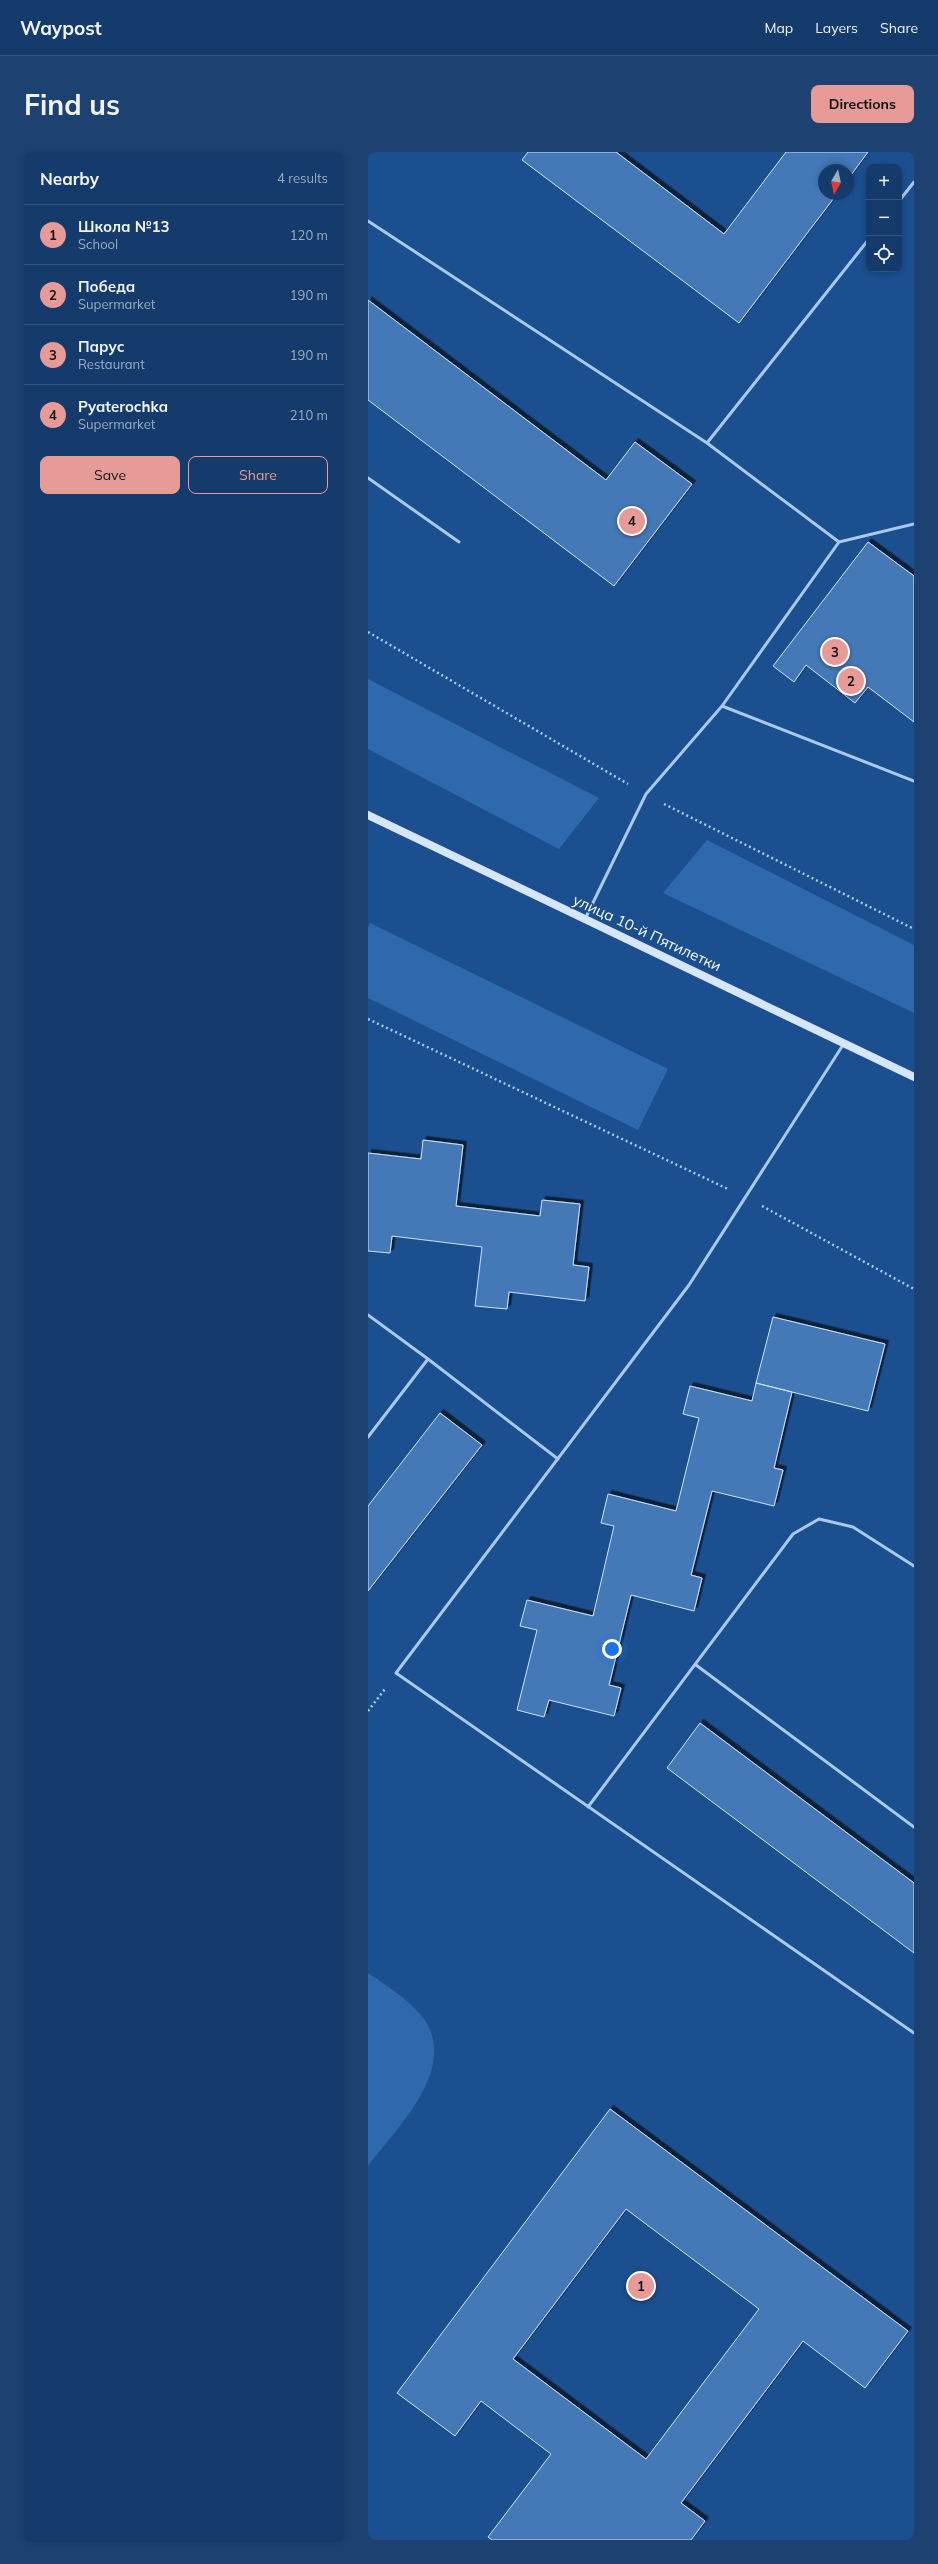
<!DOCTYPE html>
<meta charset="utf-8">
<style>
:root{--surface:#143b6b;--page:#1d4271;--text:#f1f3f6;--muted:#9dadc1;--line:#33557e;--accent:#e69b98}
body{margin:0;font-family:Mulish,sans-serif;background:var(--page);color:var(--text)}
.controls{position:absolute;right:12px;top:12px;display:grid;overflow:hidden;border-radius:8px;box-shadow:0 2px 6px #0003}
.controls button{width:36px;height:36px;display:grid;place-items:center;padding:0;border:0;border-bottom:1px solid var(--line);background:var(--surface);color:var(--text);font:20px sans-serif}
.compass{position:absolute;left:450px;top:12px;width:36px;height:36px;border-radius:50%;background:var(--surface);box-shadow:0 2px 6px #0003;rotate:189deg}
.you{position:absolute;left:244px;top:1497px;width:14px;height:14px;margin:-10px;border:3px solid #fff;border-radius:50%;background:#1a73e8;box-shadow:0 0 0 6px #1a73e833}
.badge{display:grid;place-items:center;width:26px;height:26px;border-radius:50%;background:var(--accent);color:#111;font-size:13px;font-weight:700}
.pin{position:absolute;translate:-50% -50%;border:2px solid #fff;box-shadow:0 1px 4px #0006}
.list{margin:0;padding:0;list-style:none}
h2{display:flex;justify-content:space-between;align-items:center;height:52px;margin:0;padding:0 16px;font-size:17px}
h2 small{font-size:13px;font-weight:400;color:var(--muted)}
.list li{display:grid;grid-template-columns:26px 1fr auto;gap:12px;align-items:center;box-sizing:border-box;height:60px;padding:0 16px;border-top:1px solid var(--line)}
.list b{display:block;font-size:15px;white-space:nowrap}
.list p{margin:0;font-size:13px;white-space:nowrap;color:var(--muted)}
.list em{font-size:13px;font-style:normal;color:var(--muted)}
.actions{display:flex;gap:8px;padding:12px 16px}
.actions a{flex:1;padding:9px 0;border:1px solid var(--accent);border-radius:8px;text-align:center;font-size:14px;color:var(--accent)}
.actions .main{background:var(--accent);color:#111}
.icon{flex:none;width:22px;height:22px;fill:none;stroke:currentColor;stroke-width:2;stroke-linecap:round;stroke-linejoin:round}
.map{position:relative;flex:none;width:546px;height:2388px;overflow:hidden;border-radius:8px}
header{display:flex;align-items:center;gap:24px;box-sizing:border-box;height:56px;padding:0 20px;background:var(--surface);border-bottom:1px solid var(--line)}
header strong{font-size:19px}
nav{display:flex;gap:22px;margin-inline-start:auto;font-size:14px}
.intro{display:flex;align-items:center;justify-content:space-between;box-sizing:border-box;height:96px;padding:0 24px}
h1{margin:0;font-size:28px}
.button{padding:10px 18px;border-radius:8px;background:var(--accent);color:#111;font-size:14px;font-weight:700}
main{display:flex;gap:24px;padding:0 24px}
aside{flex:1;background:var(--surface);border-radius:8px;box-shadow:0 2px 6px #0003}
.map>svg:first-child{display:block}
.green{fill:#2e69ad}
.building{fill:#4478b7;stroke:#cfe3fa;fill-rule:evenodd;filter:url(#shadow)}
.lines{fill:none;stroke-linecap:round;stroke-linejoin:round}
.path{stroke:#a9c9ee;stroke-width:2.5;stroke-dasharray:2 3;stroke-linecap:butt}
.lane{stroke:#a9c9ee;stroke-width:3}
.secondary{stroke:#d6e6fa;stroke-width:8}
.labels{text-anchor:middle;stroke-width:3;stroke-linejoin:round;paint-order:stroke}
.street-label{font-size:15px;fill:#fff;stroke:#1b4f8f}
</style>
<header>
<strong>Waypost</strong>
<nav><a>Map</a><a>Layers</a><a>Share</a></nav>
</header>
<div class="intro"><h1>Find us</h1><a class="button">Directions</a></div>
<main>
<aside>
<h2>Nearby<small>4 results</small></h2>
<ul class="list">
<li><span class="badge">1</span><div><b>Школа №13</b><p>School</p></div><em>120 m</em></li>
<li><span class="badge">2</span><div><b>Победа</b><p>Supermarket</p></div><em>190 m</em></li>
<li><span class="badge">3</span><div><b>Парус</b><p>Restaurant</p></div><em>190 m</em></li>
<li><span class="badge">4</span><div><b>Pyaterochka</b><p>Supermarket</p></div><em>210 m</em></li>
</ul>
<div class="actions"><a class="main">Save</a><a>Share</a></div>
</aside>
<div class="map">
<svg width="546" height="2388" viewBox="0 0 546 2388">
<defs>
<filter id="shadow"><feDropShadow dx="3.5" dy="-3.5" stdDeviation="0" flood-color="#0009"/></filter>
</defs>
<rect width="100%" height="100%" fill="#1b4f8f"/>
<path class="green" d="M0,527L231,646L191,697L0,597Z
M339,688L546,793V861L295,741Z
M2,771L300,917L270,978L0,846V775Z
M0,1821C17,1832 48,1853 58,1870C88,1920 28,1977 0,2014Z"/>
<path class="building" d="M160,0H248L356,82L418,0H500L480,27V18H456V42H469L371,171L154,8Z
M0,148L238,328L267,290L324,332L246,434L0,248Z
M500,390L546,424V570L500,535L487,551L438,513L426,530L405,514Z
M55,988L95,993L88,1054L172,1064L174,1048L212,1052L205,1113L221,1115L217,1149L141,1140L139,1157L107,1154L114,1095L24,1084L22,1101L0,1099V1001L53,1007Z
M405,1165L517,1192L500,1259L388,1231Z
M388,1231L424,1240L406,1316L415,1318L406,1354L344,1339L323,1423L334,1426L326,1459L263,1443L241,1533L253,1536L246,1564L181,1548L176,1565L149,1558L169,1478L152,1474L159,1448L225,1464L246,1374L233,1371L240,1342L308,1359L331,1266L315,1262L322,1234L384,1249Z
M72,1261L114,1293L0,1439V1354Z
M332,1571L546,1731V1801L299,1616Z
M242,1957L540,2179L497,2236L435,2189L313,2351L337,2369L323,2388H124L120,2385L183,2302L113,2249L87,2284L29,2241ZM258,2057L391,2157L278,2307L145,2207Z"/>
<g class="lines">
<path class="path" d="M0,480L260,632
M296,652L546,777
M0,867L360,1037
M394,1054L546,1137
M0,1559L17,1537"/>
<path class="lane" d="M531,49L546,30
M0,69L339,291
M0,326L91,390
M471,390L546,372
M354,554L546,629
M217,767L278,642L354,554L471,390L339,291L501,87
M475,893L321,1133L28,1521L546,1881
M0,1163L60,1207
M0,1285L60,1207L190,1307
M328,1513L546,1675
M220,1655L425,1382L451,1367L485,1375L546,1414"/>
<path class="secondary" d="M0,663L546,925"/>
</g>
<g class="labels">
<g class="street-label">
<text transform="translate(279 781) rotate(25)" y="5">улица 10-й Пятилетки</text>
</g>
</g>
</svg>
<div class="controls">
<button>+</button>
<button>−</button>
<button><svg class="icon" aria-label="locate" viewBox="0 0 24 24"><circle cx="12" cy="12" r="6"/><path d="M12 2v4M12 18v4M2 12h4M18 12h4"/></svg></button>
</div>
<svg class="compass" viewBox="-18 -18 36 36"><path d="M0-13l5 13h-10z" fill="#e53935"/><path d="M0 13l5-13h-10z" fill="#9dadc1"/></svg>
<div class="you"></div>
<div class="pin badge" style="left:273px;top:2134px">1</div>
<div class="pin badge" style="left:483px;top:529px">2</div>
<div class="pin badge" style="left:467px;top:500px">3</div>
<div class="pin badge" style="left:264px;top:369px">4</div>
</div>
</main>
